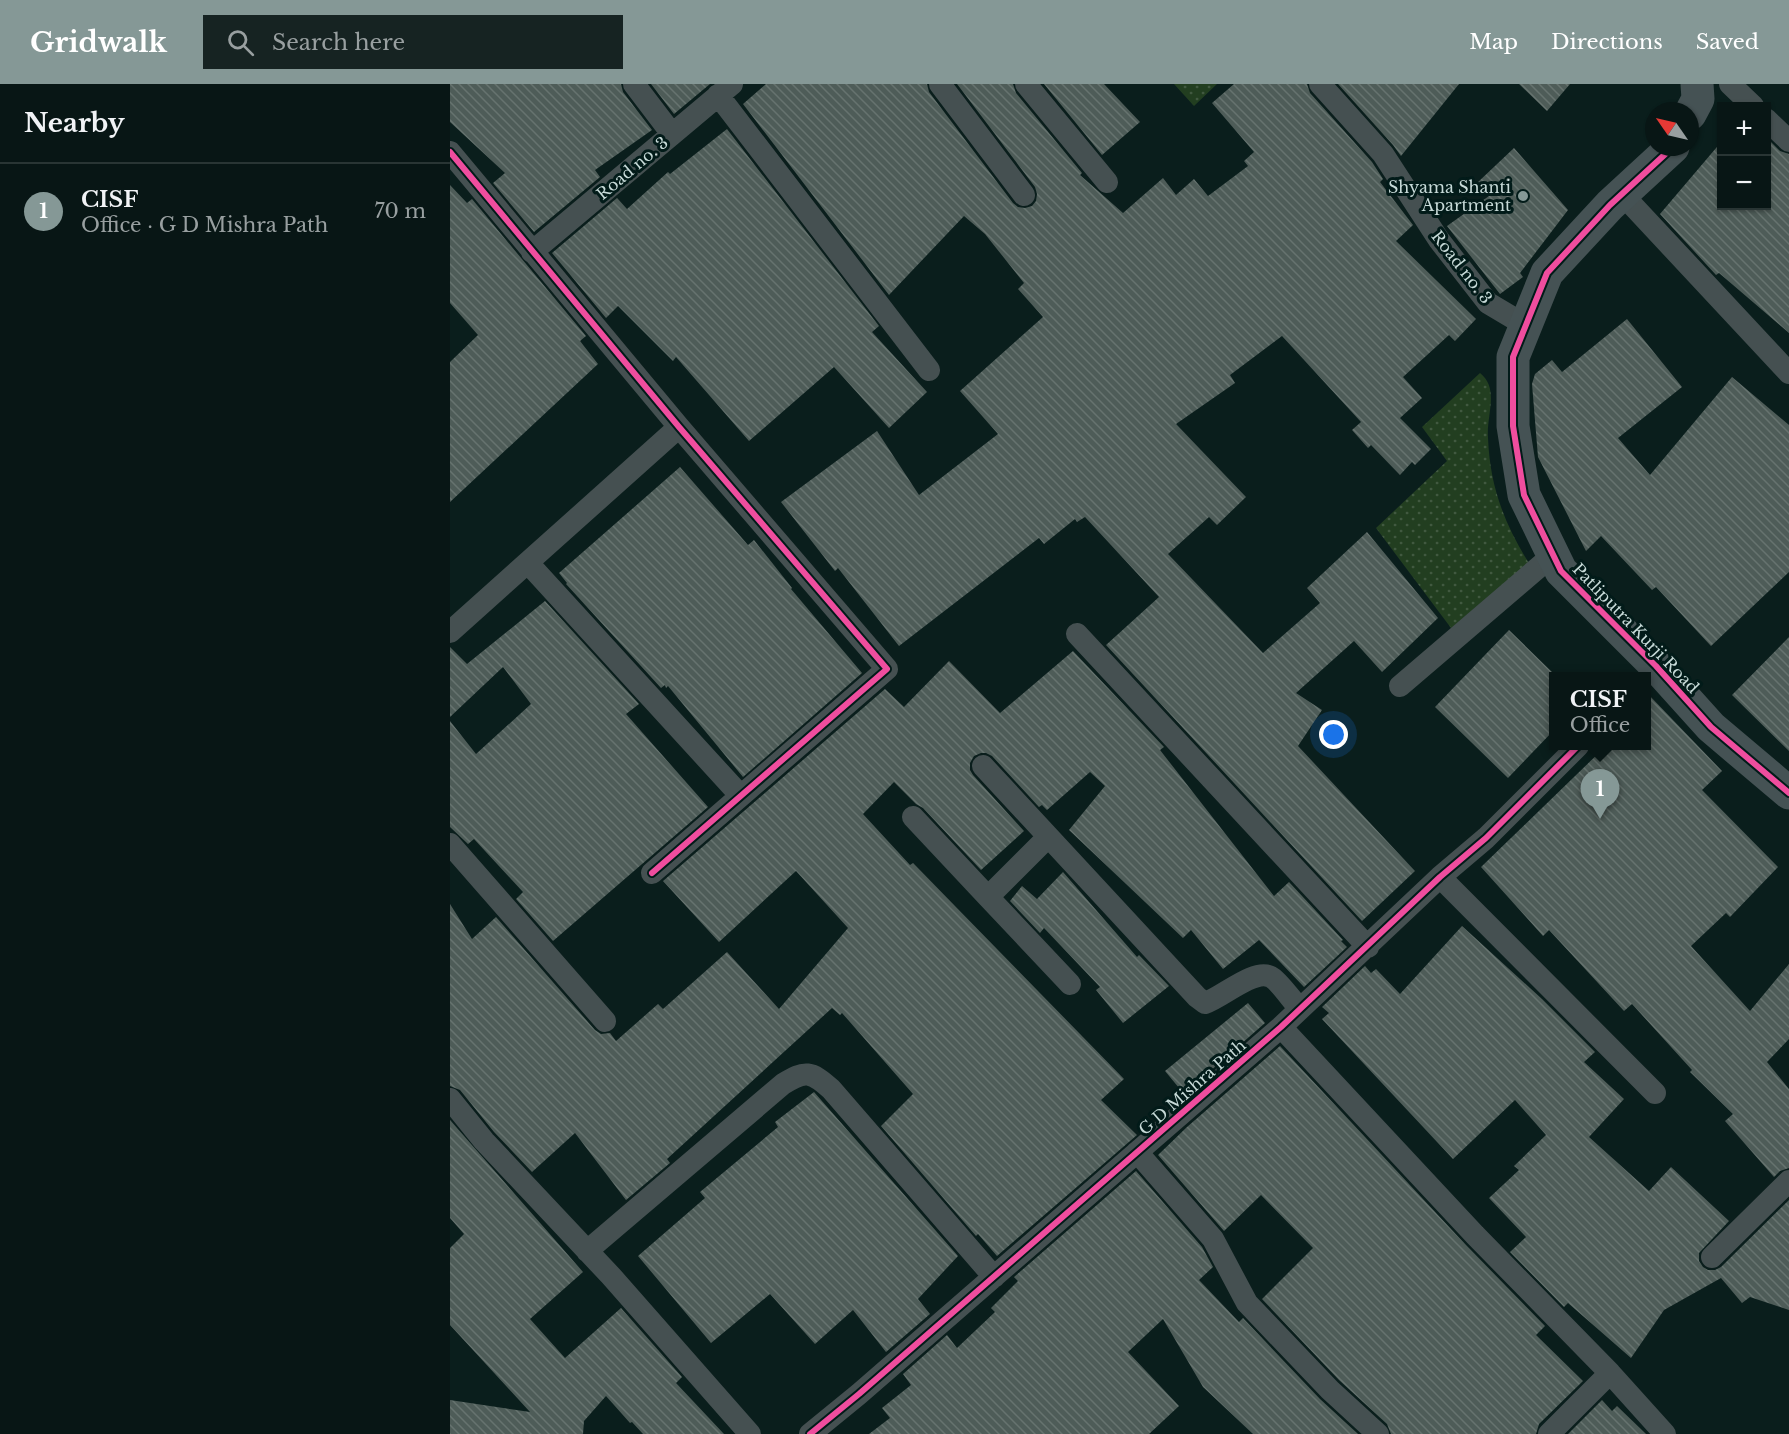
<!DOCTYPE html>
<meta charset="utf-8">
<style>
:root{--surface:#081615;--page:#162322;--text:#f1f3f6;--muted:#989fa0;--line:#293534;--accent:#859896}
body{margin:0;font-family:"Libre Baskerville",serif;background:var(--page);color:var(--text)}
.controls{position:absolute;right:18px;top:18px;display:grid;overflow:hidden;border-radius:0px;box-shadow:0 2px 4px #0004}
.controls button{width:54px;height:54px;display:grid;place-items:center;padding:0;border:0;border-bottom:2px solid var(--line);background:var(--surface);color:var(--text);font:30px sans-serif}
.compass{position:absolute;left:1195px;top:18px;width:54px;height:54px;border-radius:50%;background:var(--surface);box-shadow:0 2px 4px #0004;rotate:304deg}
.you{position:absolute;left:884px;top:651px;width:21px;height:21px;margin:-15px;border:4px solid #fff;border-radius:50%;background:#1a73e8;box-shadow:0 0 0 9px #1a73e833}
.badge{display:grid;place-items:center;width:39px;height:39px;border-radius:50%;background:var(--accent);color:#fff;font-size:20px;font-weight:700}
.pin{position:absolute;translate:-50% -50px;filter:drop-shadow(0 2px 3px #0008)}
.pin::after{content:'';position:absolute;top:32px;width:21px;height:18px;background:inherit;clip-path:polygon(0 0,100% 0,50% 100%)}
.popup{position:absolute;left:1099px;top:588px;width:102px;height:78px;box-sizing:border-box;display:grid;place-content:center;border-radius:0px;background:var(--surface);filter:drop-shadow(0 2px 4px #0005);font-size:20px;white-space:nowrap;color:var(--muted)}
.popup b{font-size:22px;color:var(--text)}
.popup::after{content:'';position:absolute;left:50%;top:100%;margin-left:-12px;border:12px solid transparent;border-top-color:var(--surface)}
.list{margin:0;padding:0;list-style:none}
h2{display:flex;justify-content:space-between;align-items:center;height:78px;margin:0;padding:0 24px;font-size:26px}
h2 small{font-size:20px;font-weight:400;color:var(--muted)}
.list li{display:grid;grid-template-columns:39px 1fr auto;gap:18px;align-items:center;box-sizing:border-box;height:96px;padding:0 24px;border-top:2px solid var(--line)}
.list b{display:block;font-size:22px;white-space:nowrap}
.list p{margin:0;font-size:20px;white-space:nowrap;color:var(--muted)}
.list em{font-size:20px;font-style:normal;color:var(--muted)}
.icon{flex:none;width:33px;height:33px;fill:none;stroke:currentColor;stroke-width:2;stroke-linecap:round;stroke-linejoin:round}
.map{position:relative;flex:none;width:1339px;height:1350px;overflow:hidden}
header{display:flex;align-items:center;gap:36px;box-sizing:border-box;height:84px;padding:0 30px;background:var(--accent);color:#fff}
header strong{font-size:28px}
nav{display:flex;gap:33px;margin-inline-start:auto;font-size:21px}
.search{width:420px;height:54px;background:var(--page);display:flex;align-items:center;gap:15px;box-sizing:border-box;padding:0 21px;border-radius:0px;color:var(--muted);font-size:22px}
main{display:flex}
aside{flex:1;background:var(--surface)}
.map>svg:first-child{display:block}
.grass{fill:url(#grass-dots)}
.building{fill:url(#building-back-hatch)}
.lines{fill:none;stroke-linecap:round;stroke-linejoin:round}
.street{stroke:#455051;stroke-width:22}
.secondary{stroke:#455254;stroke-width:33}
.cycleway-casing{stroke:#021b19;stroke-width:10}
.cycleway{stroke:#ef4d9e;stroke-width:6}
.poi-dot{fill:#859896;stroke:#021b19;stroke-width:2}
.labels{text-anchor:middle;stroke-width:6;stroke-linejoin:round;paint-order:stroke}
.street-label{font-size:16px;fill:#c7dad8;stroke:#021b19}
.poi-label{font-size:16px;fill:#c7dad8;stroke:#021b19;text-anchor:end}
</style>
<header>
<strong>Gridwalk</strong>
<div class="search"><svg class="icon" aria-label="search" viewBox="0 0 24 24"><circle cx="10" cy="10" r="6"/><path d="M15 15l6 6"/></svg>Search here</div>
<nav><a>Map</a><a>Directions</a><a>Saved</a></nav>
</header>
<main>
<aside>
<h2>Nearby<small></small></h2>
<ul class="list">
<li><span class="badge">1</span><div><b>CISF</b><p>Office · G D Mishra Path</p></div><em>70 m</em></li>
</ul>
</aside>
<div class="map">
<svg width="1339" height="1350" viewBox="0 0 1339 1350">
<defs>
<pattern id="grass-dots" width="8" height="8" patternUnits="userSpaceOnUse" patternTransform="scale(1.5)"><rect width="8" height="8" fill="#223e20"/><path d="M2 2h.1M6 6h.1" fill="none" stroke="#415940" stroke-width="1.8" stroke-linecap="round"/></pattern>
<pattern id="building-back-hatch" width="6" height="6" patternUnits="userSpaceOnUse" patternTransform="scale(1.5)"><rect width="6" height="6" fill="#4e5c58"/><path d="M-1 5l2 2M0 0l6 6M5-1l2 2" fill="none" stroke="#66736f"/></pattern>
</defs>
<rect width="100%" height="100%" fill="#0a1e1c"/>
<path class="grass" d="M724,0H767L744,22Z
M1030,289C1050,305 1036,331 1038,354C1040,404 1055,442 1082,484L1004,548L926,444L997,377L972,343Z"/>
<path class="building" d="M0,0H171L173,8L202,46L145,86L150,93L84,148L43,99L55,89L0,38Z
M201,0H260L224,30Z
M316,0H477L479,8L563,119L568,123L575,124L582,122L586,117L587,110L585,103L507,0H563L566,9L632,89L630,91L673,129L713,94L726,111L744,95L758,112L798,82L794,77L804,68L762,19L784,0H857L860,9L922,78L933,95L930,98L963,141L946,157L1026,235L1005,257L999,251L953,293L972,314L950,334L981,365L965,381L962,378L950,391L921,361L918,364L902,346L911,338L832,252L780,291L785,299L726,340L796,413L767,441L759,433L718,470L813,569L870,519L857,504L917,448L988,534L932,588L904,557L846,609L872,626L848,662L965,787L912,837L656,561L709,513L635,433L627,438L625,435L594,460L589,454L449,562L388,484L385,487L331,418L427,347L469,411L548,350L510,307L593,233L568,205L574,199L535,150L514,132L439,211L293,20Z
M594,0H654L690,38L652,71Z
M888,0H1009L951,72L943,61Z
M1069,0H1120L1097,27Z
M277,45L429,242L422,248L477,308L439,344L384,283L299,357L226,273L223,277L168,222L156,234L102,169L167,114L177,125L218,88L220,90Z
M1317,54L1330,67L1339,70V249L1269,189L1266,191L1210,130L1272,57V122H1317Z
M1064,64L1118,126L1070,189L1073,193L1050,210L997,142L1039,112L1027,99Z
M0,101L17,119L22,115L136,252L130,257L148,280L0,418V278L28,251L0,219Z
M1177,235L1232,303L1168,354L1200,391L1282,293L1339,341V488L1261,562L1206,503L1202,506L1151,452L1136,467L1088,373L1082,300L1085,290L1102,276L1112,288Z
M230,383L298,461L304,456L342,504L341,505L412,589L293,693L218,602L216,604L215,601L211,604L116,500L117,499L109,489Z
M95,517L189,620L176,630L258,723L103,857L66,815L73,808L24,755L18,760L0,743V637L26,670L81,620L53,583L0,633V563L17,580Z
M1059,546L1104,590V646L1058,694L985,623Z
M1339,553V667L1282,611Z
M623,567L714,663L710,666L824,812L839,798L893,856L891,857L897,863L854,903L809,856L773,885L741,846L733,854L619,746L655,702L640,688L597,726L592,721L589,723L542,672L536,669H531L524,672L520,679V686L523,691L574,747L531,786L473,724L466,720L444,698L413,730L460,781L463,779L674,995L651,1016L687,1051L547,1172L528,1150L526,1152L431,1042L463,1010L392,929L390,931L382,924L217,1075L220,1079L176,1116L125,1049L82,1088L44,1048L10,1006L0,1002V820L22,855L46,833L145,946L151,950L160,949L166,957L208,920L213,925L277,868L329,925L398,844L346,787L269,858L213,797L435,605L454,623L499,577L550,629Z
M1197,609L1272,687L1252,706L1328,783L1280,833L1276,829L1241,862L1300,927L1339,880V955L1317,978L1339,1005V1084L1330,1087L1324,1093L1275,1037L1283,1030L1240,988L1242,986L1182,920L1174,927L1099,846L1093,852L1031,783L1156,662H1197Z
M613,788L687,873L689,871L719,902L673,939L646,906L650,903L594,844L590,849L560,817L572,802L587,815Z
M1012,842L1092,915L1145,968L1134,978L1174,1015L1139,1053L1199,1107L1221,1083L1279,1137L1249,1169V1177L1253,1183L1258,1186H1265L1271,1183L1339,1116V1226L1300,1213L1292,1219L1271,1194L1214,1226L1181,1274L1118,1219L1114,1223L1060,1168L1076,1153L1039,1114L1069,1086L1064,1082L1096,1051L1065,1016L1003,1075L872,935L879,929L872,923L915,882L921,889L926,885L950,910Z
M798,919L815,939L734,1010L715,987Z
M830,962L1015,1160L1095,1242L1086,1251L1133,1297L1089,1340L1086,1350H941L937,1340L889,1296L812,1215L863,1164L811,1111L774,1147L708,1071L737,1043Z
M364,1008L508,1172L468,1215L480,1230L436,1268L403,1226L365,1260L320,1210L261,1259L188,1172L255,1114L250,1108L328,1043L325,1038Z
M0,1036L133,1188L80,1235L115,1274L171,1224L232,1293L226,1299L274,1350H193L182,1338L180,1339L156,1312L134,1337L133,1350H0V1316L80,1328L0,1241V1164L14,1150L0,1134Z
M686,1087L752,1163L763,1183L749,1196L789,1238L793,1234L870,1315L908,1350H803L753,1303L713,1235L678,1268L729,1322L699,1350H419L440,1334L432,1324L461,1301L453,1290L497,1251L507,1264L545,1228L541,1224L568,1197L564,1193Z
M1152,1316L1162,1327L1167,1322L1196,1350H1118Z"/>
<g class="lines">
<path class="street" d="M184,0L222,50
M490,0L574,111
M576,0L657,98
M870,0L933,70L989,156L1038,219L1075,241
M1280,0L1303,22
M268,11L479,286
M1316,35L1339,57
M0,68L229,343L437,585L202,789
M1172,110L1339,289
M82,168L282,0
M78,479L290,711
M0,548L229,343
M627,550L918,863
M950,602L1103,471
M533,682L747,913L755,919C773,913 804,884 821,893C829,897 843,918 850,925
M463,733L538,813
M598,753L538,813L620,900
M0,760L155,937
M990,793L1205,1009
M831,943L1025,1151L1160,1289
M0,1015L34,1057L161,1192L300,1350
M687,1068L763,1155L797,1219L880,1306L928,1350
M137,1167L333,1000C355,986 361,987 381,1005L544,1193
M1262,1173L1339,1097
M360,1350L409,1310L831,943L990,793L1036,754L1128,662
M1099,1350L1160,1289L1215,1350"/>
<path class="secondary" d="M1240,30L1248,15L1247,0
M1223,63L1160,121L1097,189L1063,273V342L1074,411L1111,487L1206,582L1261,643L1339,709"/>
<defs>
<path id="cycleway" d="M1223,63L1160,121L1097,189L1063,273V342L1074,411L1111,487L1206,582L1261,643L1339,709
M0,68L229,343L437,585L202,789
M360,1350L409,1310L831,943L990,793L1036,754L1128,662"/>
</defs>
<use href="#cycleway" class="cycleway-casing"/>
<use href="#cycleway" class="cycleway"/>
</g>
<circle class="poi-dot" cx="1073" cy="112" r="6"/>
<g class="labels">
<g class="street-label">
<text transform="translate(182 84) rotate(-40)" y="6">Road no. 3</text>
<text transform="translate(1012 183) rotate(52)" y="6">Road no. 3</text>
<text transform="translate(1186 544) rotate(46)" y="6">Patliputra Kurji Road</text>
<text transform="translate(742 1003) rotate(-41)" y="6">G D Mishra Path</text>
</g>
<g class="poi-label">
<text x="1061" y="109">Shyama Shanti<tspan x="1061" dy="18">Apartment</tspan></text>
</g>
</g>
</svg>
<div class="controls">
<button>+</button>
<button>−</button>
</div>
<svg class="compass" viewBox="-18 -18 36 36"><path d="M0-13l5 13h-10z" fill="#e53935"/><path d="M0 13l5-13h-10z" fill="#989fa0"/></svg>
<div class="you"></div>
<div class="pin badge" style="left:1150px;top:735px">1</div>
<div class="popup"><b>CISF</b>Office</div>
</div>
</main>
